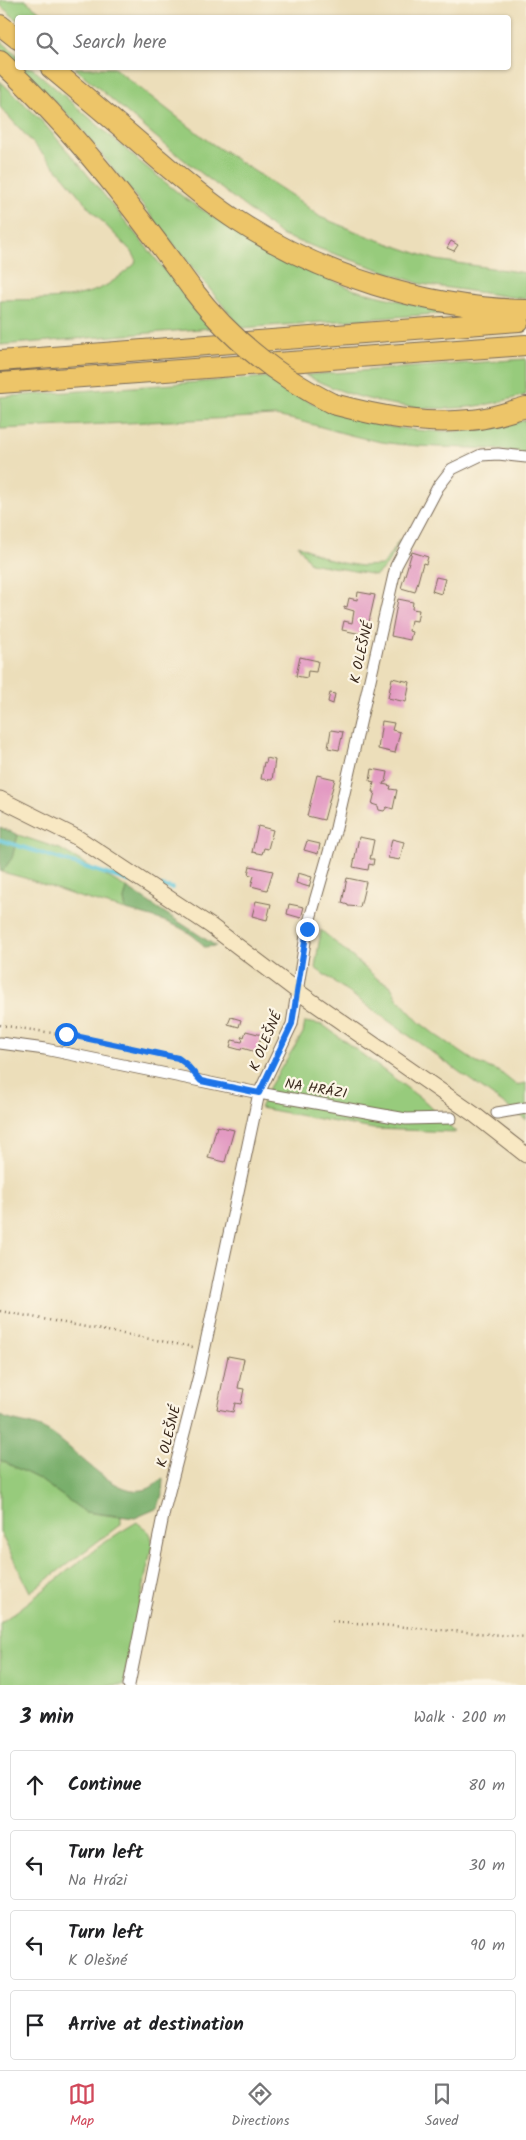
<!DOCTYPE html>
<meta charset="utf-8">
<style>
:root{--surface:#fff;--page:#f6f6f6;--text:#202124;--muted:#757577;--line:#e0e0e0;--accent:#d1495b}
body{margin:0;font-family:Kalam,sans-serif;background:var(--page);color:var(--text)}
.stop{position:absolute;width:15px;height:15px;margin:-11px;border:4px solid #1a73e8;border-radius:50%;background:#fff}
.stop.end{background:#1a73e8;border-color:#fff;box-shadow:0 1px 5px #0008}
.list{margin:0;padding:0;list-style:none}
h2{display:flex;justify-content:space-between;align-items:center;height:65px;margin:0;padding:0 20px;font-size:21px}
h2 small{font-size:16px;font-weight:400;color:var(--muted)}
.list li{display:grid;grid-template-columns:32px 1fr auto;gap:15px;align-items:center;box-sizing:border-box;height:70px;margin:0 10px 10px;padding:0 10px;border:1px solid var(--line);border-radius:5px}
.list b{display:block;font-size:19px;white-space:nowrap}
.list p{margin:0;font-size:16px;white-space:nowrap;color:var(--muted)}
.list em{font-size:16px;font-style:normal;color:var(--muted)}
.icon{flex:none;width:28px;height:28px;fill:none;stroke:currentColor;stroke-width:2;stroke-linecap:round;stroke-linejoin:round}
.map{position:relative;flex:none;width:526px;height:1685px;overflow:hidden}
.search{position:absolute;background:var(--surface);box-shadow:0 1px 4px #0004;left:15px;right:15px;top:15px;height:55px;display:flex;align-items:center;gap:12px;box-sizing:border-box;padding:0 18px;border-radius:5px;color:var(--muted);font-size:19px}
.sheet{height:385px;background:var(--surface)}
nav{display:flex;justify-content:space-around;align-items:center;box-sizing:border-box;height:70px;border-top:1px solid var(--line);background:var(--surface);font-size:14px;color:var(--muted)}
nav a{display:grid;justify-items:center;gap:2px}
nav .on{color:var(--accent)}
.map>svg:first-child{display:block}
.green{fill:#97cb7c;stroke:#697a4d}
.forest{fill:#79af6c;stroke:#5a6c45}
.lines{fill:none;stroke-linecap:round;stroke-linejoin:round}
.stream{stroke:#5ec6da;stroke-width:4}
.building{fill:#e39ac2}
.street-casing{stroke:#796955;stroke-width:13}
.secondary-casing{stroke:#796955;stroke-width:17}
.highway-casing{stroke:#796955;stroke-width:22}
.path{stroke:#796955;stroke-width:2.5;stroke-dasharray:1 4;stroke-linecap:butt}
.street{stroke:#fff;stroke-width:11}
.secondary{stroke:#f8e8c3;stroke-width:15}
.highway{stroke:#edc569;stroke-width:20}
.highway-bridge-casing{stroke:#796955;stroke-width:22;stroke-linecap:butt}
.highway-bridge{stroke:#edc569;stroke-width:20}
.route{stroke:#1a73e8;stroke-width:6}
.labels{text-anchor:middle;stroke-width:4.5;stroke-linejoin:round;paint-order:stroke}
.street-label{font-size:14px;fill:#3b2a1e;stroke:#fcf5e5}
</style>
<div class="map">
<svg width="526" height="1685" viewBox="0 0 526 1685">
<rect width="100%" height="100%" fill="#fcf5e5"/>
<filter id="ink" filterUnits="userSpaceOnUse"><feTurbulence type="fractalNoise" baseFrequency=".02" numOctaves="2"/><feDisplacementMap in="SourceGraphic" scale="10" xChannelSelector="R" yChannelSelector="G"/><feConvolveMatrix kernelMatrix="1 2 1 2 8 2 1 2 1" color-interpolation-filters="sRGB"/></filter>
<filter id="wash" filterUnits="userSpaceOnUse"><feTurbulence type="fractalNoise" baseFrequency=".0096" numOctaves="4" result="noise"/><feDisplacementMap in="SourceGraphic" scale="20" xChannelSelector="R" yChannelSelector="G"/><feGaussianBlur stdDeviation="1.12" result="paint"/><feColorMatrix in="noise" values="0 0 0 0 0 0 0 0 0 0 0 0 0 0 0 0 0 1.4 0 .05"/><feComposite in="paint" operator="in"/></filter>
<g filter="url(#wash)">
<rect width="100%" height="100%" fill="#ecdeba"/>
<path class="green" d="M0,0H25L47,17L18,18L17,20L0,5Z
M0,40L17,55V64L0,47Z
M21,68H32L139,161L187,200L275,256L355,290L449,313L241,328L78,125Z
M75,68H114L208,141L297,199L320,217L367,236L436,260L526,273V299L421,284L283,236L170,149Z
M0,81L38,117L78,163L212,328L0,345V300C34,299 76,302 107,285C117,279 126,271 135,264L136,259L132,252L89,208L65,178L0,107Z
M526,359V395C510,399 493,404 477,406C419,414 357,402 305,375Z
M267,377C341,428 440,445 526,420V453C478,445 430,450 382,442C346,436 311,422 275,416L0,429V397Z
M400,539L387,565L376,575L310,563L298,545L327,559L342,563L362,566L383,565Z
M18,835L60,849L127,888L124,900L126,910L76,896L25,878L2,872L12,857Z
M321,930L379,980L390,985L397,998L419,1022L437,1036L477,1063L500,1072L516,1085L526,1083V1120L315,968Z
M305,1022L323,1025L427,1103L456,1132L373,1129L260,1108L270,1086L303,1033Z
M0,1460L39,1479L85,1512L121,1517V1524L30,1592L0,1532Z
M137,1522C146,1531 152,1529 152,1545L123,1685H0V1623C47,1591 87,1550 137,1522Z"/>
<path class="forest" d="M0,827L18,835L12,858L2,872L0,871Z
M127,888L216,946L204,947C189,925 151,917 126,910L124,900Z
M0,1416C15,1423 33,1423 47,1431C73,1445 111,1496 143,1490C151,1489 157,1483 163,1478L162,1494L158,1508L135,1518L85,1512L39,1479L0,1460Z"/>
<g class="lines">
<path class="stream" d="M0,840L132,882
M161,886L172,888"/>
</g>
<g id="blocks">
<path class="building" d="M451,241L458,245L454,251L447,248Z
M412,552L428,557L426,564L423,563L415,592L401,588Z
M436,577L445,579L441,594L432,591Z
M358,592L375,595L366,635L342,630L344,621L352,623L354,611L344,608V606L347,607L349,598L357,600Z
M398,599L413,602L412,609L419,610L417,621L411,620L409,631L412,632L410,640L391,636Z
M300,657L318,661L316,672L308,671L307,678L296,676Z
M392,678L410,682L406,702L388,698Z
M330,693L335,694L333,704L328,702Z
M382,721L394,723L392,730L400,732L395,753L378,749Z
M331,730L343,732L339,750L328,748Z
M267,758L275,760L272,780L261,779L264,762L266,763Z
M372,769L388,772L386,782H384L383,784L391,786L390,789L397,790L393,809L387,807L384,811L379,810L378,806L372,804L375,792H372L374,782L370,781Z
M317,775L335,779L324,820L307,816Z
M258,826L273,830L268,849L264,848L262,854L252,852Z
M359,837L374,840L370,859H374L373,865L369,864L368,870L353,867Z
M392,839L404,842L400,860L388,858Z
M307,841L320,844L318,854L304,850Z
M250,866L273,871L267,890L251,886L254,876L248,874Z
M298,873L312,877L309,887L296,883Z
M347,878L366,882L360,907L348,906V905L342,903Z
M256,901L271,904L267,920L252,916Z
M289,904L304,907L301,918L287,914Z
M231,1017L241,1020L239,1027L228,1024Z
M246,1031L262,1035L256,1052L242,1048L241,1050L230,1047L232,1040L242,1042L243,1039L241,1038L242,1036L244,1037Z
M217,1126L234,1130L225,1162L208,1158Z
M228,1356L244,1359L238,1388L244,1389L241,1404L235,1403L233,1412L217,1409Z"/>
</g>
</g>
<g filter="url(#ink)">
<use href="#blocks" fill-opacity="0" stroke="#796955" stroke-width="1"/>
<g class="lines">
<defs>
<path id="street" d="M0,1043L45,1049L259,1093L406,1119L451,1118
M497,1113L526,1108
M129,1685L164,1511L199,1375L259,1093L292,1024L307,929L336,828L396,566L438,487L452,469L481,455L498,454L526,457"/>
<path id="secondary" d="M0,799L78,838L211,926L297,991L475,1115L526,1155"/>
<path id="highway" d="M0,25L18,39
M0,61C74,130 133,208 192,289
M51,68C87,98 123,128 158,159C183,180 208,202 236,220C320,275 426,308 526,310
M0,361L519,321
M0,383L526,345
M333,404C378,416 423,425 470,420C489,419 508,412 526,407"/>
</defs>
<use href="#street" class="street-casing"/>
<use href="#secondary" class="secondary-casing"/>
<use href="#highway" class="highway-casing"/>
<path class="path" d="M0,1025L66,1035L178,1058L189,1067
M0,1311L193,1347
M332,1621L526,1637"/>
<use href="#street" class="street"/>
<use href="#secondary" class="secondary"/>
<use href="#highway" class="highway"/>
<defs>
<path id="highway-bridge" d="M192,289C230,339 276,376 333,404"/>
</defs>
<use href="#highway-bridge" class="highway-bridge-casing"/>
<use href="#highway-bridge" class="highway-bridge"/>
</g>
</g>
<g class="lines" filter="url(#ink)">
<path class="route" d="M66,1034L178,1058L186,1064L201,1081L259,1093L292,1024L307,929"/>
</g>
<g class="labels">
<g class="street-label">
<text transform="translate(361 652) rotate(-77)" y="5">K OLEŠNÉ</text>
<text transform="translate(265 1041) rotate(-67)" y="5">K OLEŠNÉ</text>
<text transform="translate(316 1088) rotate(10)" y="5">NA HRÁZI</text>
<text transform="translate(168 1436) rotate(-76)" y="5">K OLEŠNÉ</text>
</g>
</g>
</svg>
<div class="stop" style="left:66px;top:1034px"></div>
<div class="stop end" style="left:307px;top:929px"></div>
<div class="search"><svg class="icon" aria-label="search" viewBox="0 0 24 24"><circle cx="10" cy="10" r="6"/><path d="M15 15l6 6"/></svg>Search here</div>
</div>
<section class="sheet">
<h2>3 min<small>Walk · 200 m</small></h2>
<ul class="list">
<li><svg class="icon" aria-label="ahead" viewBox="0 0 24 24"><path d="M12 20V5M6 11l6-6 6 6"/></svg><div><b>Continue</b></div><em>80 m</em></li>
<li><svg class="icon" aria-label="left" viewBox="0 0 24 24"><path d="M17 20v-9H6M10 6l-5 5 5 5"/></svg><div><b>Turn left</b><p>Na Hrázi</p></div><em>30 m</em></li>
<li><svg class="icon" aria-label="left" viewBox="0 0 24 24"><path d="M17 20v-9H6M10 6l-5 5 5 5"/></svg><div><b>Turn left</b><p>K Olešné</p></div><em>90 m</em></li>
<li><svg class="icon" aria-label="arrive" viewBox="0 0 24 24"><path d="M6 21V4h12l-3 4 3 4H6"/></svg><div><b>Arrive at destination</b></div></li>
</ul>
</section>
<nav>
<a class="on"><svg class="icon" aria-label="map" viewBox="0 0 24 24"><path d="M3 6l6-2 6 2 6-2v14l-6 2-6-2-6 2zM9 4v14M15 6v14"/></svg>Map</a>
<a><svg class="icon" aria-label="directions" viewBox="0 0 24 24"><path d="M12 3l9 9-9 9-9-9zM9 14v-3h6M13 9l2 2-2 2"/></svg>Directions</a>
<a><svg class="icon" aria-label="saved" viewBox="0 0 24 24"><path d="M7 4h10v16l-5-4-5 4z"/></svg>Saved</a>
</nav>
